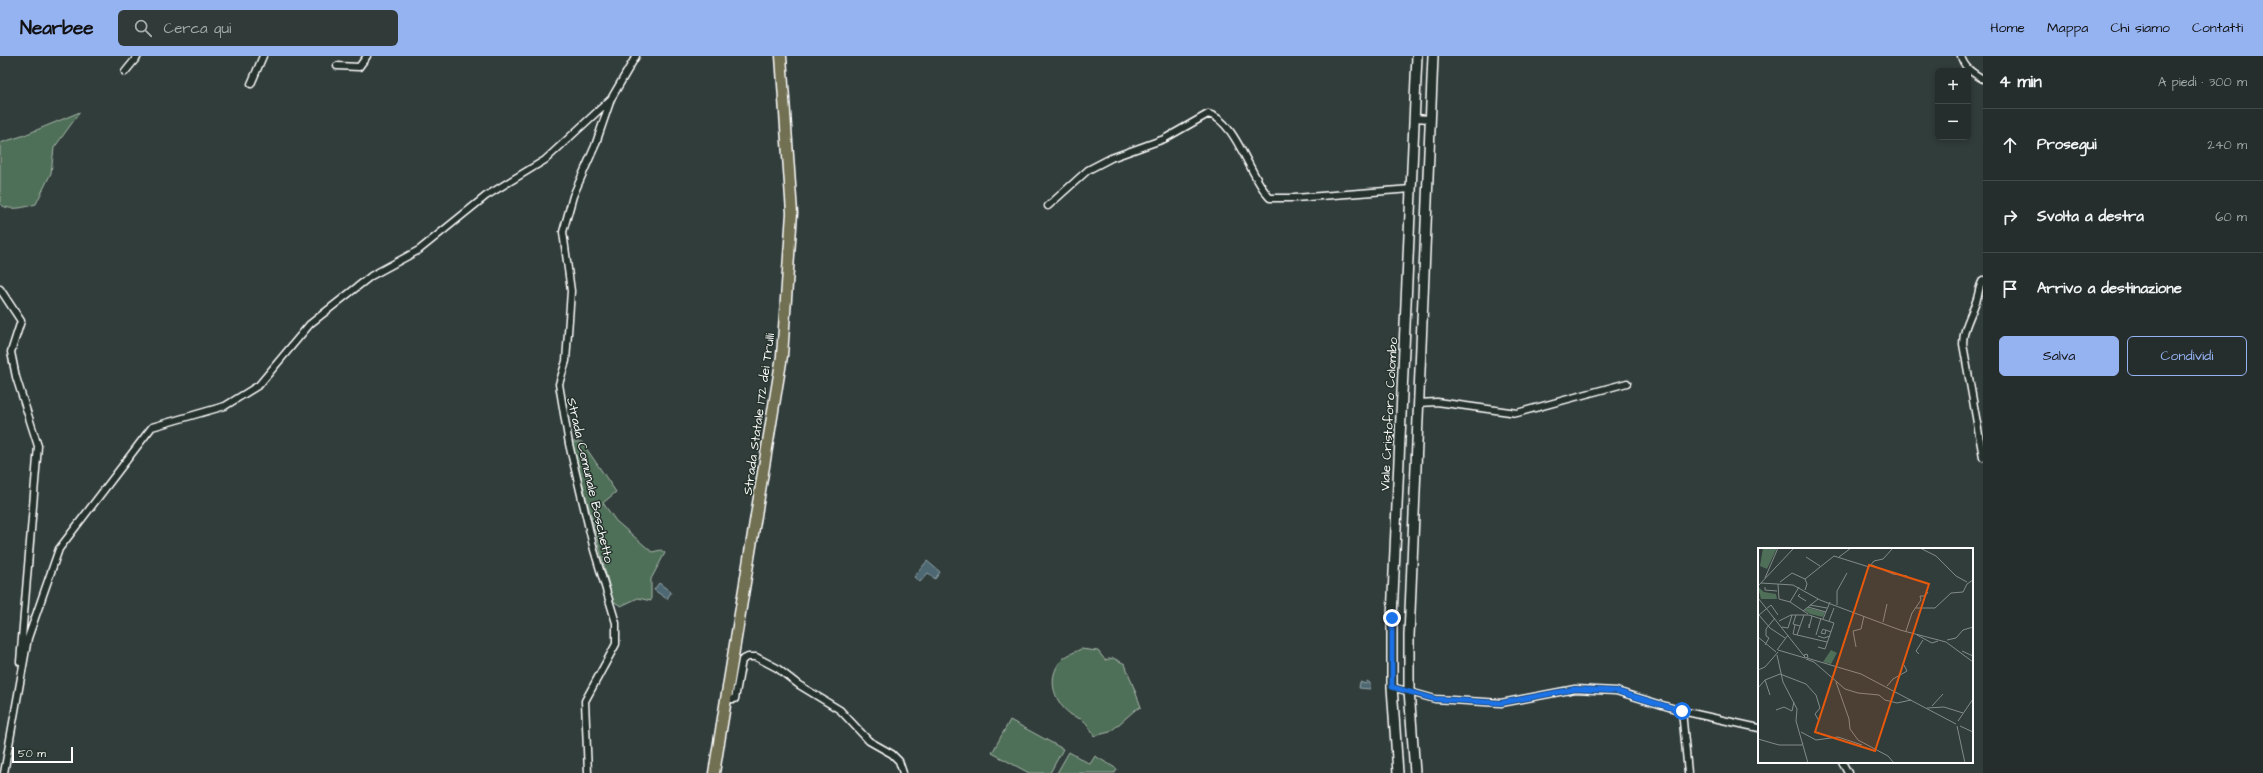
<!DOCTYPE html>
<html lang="it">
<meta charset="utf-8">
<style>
:root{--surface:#252e2c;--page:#313a38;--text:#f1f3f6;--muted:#a3a8a9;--line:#424a48;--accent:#95b2f1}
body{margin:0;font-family:"Architects Daughter",sans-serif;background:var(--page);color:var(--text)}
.controls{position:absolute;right:12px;top:12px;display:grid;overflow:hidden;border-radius:6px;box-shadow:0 2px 6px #0003}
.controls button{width:36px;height:36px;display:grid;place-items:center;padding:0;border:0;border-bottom:1px solid var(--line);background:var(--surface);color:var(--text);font:20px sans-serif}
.scale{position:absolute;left:12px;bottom:10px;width:61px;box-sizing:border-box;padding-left:4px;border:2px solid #fff;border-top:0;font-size:11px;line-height:14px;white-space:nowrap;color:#fff;-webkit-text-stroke:3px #26332d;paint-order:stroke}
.stop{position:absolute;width:12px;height:12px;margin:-9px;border:3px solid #1a73e8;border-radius:50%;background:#fff}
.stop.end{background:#1a73e8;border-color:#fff;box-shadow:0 1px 4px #0008}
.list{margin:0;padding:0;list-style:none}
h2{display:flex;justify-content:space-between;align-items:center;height:52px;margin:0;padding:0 16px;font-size:17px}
h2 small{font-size:13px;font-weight:400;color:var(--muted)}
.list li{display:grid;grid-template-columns:26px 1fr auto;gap:12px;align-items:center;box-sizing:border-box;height:72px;padding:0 16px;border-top:1px solid var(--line)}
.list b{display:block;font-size:15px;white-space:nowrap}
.list em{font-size:13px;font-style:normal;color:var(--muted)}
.actions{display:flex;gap:8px;padding:12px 16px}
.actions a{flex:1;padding:9px 0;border:1px solid var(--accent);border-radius:6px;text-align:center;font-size:14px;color:var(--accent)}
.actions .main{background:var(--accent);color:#111}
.icon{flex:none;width:22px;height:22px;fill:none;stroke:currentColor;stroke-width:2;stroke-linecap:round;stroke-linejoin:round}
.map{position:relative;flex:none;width:1983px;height:717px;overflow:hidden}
header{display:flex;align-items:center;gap:24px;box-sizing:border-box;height:56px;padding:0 20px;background:var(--accent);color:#111}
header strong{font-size:19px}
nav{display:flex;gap:22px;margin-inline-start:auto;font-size:14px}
.search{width:280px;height:36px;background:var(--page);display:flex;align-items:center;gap:10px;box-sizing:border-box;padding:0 14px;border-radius:6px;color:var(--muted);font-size:15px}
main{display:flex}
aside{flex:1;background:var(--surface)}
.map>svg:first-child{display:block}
.green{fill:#506f58;stroke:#a8b7ac}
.water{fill:#4d6772;stroke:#94a4aa}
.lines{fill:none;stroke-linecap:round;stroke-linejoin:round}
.minor-casing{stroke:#fff;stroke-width:9}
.secondary-casing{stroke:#fff;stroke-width:12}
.primary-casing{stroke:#fff;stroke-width:13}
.minor{stroke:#26332d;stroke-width:6}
.secondary{stroke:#26332d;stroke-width:9}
.primary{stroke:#716f52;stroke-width:10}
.route{stroke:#1a73e8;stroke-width:5}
.labels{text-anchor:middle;stroke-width:3;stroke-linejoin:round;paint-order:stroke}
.street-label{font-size:13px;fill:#fff;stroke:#26332d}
.inset-road{fill:none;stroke:#838b89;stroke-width:1}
.view{fill:#e8590c;fill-opacity:0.15;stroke:#e8590c;stroke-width:2}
.inset-edge{fill:none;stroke:#fff;stroke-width:2}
</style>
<header>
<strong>Nearbee</strong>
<div class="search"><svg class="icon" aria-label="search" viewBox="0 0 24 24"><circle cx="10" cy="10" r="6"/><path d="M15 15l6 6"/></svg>Cerca qui</div>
<nav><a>Home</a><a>Mappa</a><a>Chi siamo</a><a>Contatti</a></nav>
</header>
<main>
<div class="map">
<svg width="1983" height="717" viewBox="0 0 1983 717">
<rect width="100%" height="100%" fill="#313d3b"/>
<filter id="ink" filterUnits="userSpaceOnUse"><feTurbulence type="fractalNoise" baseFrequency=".025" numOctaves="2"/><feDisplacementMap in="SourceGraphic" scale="8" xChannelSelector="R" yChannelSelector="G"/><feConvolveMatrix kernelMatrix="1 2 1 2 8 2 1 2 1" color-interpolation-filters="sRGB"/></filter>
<g filter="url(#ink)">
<path class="green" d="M80,56L54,92L51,117L36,148C26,151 9,156 0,148V87L22,80Z
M572,386H582L616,436L603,447L616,465L652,496L661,494L665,497L651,523V545L638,542L621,550L613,545Z
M1081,593L1098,595L1105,604L1113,602L1125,608L1141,651L1135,654L1110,676L1094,680C1091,675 1088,668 1084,665C1080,662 1074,661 1070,658C1052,644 1046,618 1064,602C1069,598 1075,596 1081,593Z
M1010,664L1063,693L1050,717H1029L992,697Z
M1069,696L1090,708L1095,700L1117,713L1115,717H1057Z"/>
<path class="water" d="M927,505L940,516L935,523L928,517L920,526L914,521Z
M659,527L671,536L667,543L654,534Z
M1367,625L1370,627V633L1359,632L1360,626L1366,628Z"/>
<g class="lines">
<defs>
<path id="minor" d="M1961,0C1964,12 1973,17 1983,23
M337,10L359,11L367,0
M125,16L138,0
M251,28L263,0
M1414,62L1430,63
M1048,150L1088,114L1111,102L1164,83L1208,58C1236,64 1250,122 1270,142H1295L1411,133
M1983,224C1978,232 1979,240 1975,248C1970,262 1963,273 1963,288L1983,401
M0,233L21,265L11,296L16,321L38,390L20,606
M1418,347L1437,346L1517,357L1627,327
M1392,631L1435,643L1501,647L1575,633L1616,635L1682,655L1759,672
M726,643H735L742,604L748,601H756L777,612L799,629L840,654L869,685L892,698L899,705L903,717
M1682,655L1688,717
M1842,706L1848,717
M4,717L28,582L59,493L152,371L225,350L259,329L310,268L371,220L419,194L486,140L545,104L611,43
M588,717L585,645L616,588V567L594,494L569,388L559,328L566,305L571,235L563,176L573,140L595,90L611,43L636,0"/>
<path id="secondary" d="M1398,717L1392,631V562L1417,0
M1415,717L1409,634V580L1433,0"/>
<path id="primary" d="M714,717L782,300L792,157L781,0"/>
</defs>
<use href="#minor" class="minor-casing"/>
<use href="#secondary" class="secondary-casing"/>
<use href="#primary" class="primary-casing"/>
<use href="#minor" class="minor"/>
<use href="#secondary" class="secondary"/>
<use href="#primary" class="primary"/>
</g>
</g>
<g class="lines" filter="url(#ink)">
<path class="route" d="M1392,562V631L1435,643L1501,647L1575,633L1616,635L1682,655"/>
</g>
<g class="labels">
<g class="street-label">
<text transform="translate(758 358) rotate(-82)" y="5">Strada Statale 172 dei Trulli</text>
<text transform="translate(1388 358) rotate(-87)" y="5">Viale Cristoforo Colombo</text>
<text transform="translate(591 424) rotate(77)" y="5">Strada Comunale Boschetto</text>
</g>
</g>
<g transform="translate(1758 492)">
<rect width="215" height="215" fill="#313d3b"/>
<path d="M5,0H19L9,21L2,18ZM0,39L6,44L18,46L19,51H3ZM50,60L67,64L65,69L52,66L46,62ZM73,102L79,105L73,116L65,114Z" fill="#506f58"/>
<path class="inset-road" d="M162,0L178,8L198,28L209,34M48,9L62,18M81,9L93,0M114,17L135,26L149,28M7,30L20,0M47,31L76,8L111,19L116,13L125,11L135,0M22,34L34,25L47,31L49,36L47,42M3,35L35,37L62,52L142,82L188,94L215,114M20,36L21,51L32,54L50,66M0,38L36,0M7,39V42L19,43M42,46L40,48L48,53M0,50L46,108M32,54L41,39M52,57L69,60M79,57V43L89,25M50,59L68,64M158,60H177L193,45L205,44L209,36L215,32M45,63L60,51M1,67L12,80L27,90M1,67L13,57L20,67M38,67L35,76L42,78M65,71L72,54M21,73L33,67H51L76,75L67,101L60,99M71,73L76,60M125,74L129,56M51,76V80L54,68M37,77L35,86L69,94M24,79L30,80L34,67M68,82L67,86L63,85L65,81L67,82H68L73,84M148,83L154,65L163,52L162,48H167L170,44M39,87L46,67M58,87L63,70M159,87L174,95L180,93M60,88L66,90L72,88M0,89L18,104M189,92L198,90L205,82L215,79M7,97L11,90L8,88V81L17,70M98,99L95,83L103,81L106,68M19,102L30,87M20,102L47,110M204,103L215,108M49,106L50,109L47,110L46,107ZM161,106L158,103L165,92M19,107L25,134L39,161L38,173L50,215M49,110L103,126L198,176M48,111L56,114L87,141L100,145L121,147L127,152L139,155L153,152M0,122L7,119L20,104M7,132L12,147M78,134L91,171L92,181L100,192L130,208L136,215M129,138L135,131L149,123L146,117M0,140L7,132L22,126L48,136L58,147L62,160L57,166L61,173M174,158L185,146M169,160L186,159L205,165M18,162L26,159L34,163L36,154M200,173L215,151M199,178L207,215M202,178L215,184M43,184L58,192L80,189L104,197M0,191L21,197H44L45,195"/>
<path class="view" d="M111,17L171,36L117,203L57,184Z"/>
<rect width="215" height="215" class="inset-edge"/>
</g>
</svg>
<div class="controls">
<button>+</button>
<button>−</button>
</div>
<div class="scale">50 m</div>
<div class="stop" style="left:1682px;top:655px"></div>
<div class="stop end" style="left:1392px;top:562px"></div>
</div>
<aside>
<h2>4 min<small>A piedi · 300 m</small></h2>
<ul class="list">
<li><svg class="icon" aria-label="ahead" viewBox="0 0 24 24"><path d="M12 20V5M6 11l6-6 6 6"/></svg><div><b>Prosegui</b></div><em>240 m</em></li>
<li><svg class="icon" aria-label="right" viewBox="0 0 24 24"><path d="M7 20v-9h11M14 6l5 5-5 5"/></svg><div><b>Svolta a destra</b></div><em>60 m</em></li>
<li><svg class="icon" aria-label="arrive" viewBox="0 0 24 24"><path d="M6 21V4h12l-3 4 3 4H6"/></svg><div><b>Arrivo a destinazione</b></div></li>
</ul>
<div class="actions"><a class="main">Salva</a><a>Condividi</a></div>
</aside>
</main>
